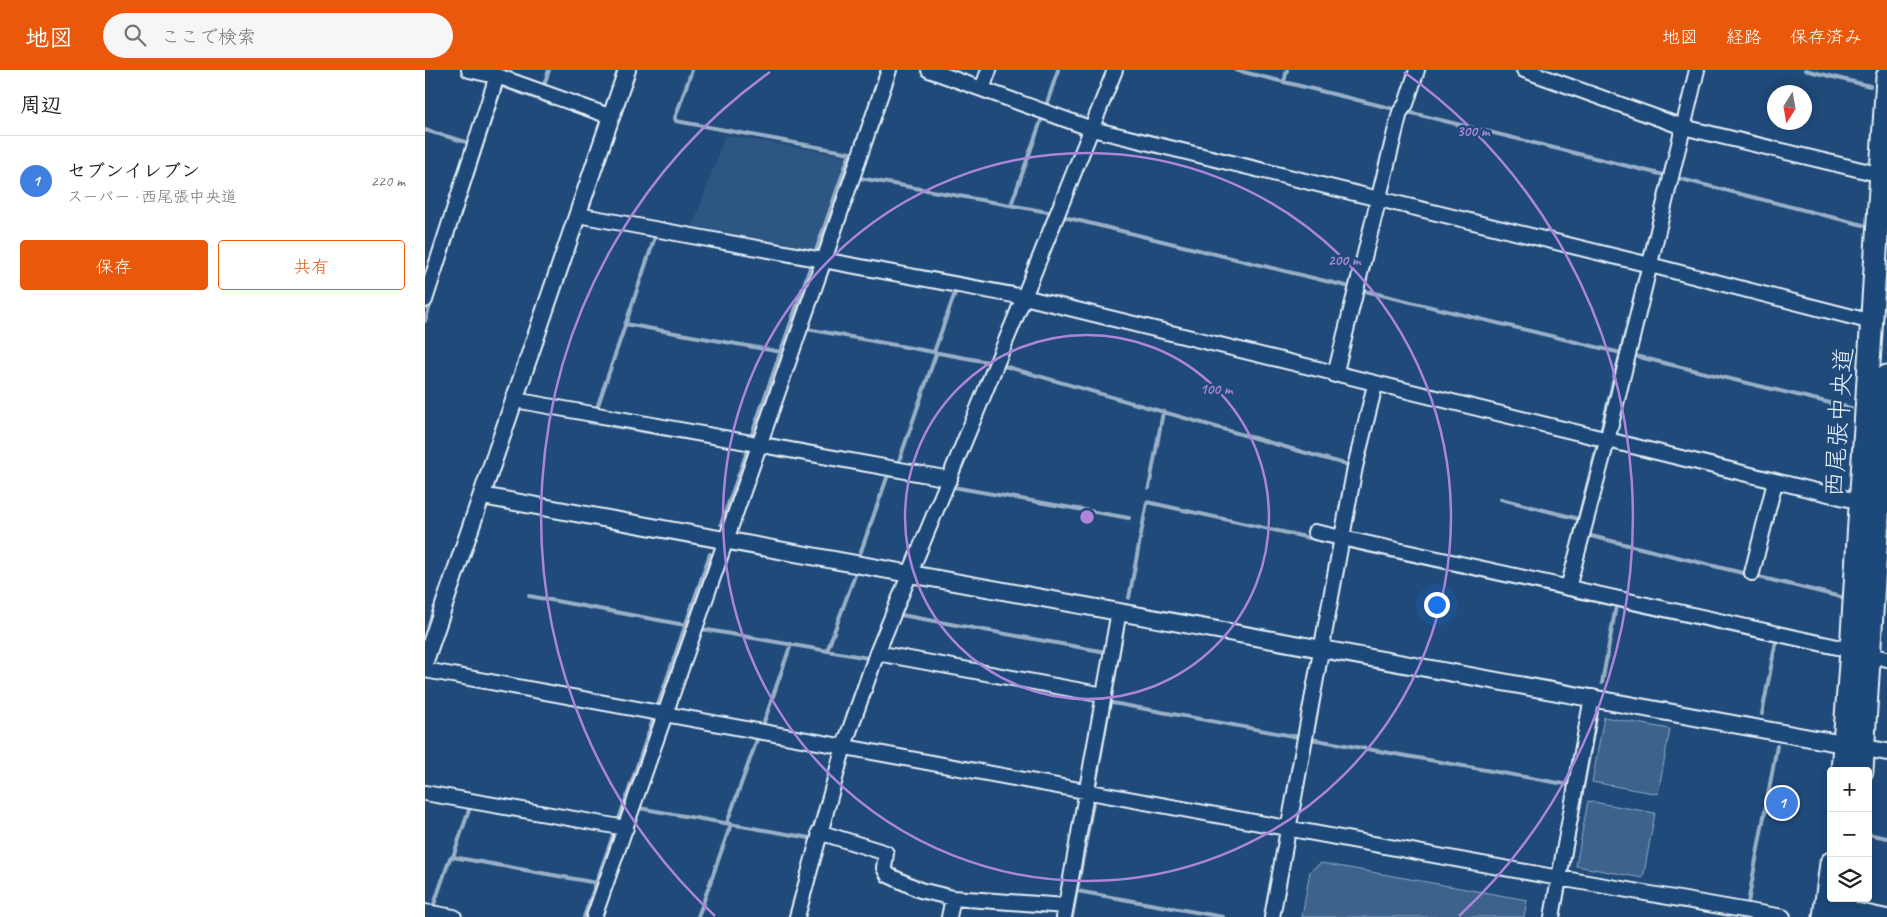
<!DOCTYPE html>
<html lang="ja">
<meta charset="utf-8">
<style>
:root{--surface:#fff;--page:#f6f6f6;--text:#202124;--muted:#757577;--line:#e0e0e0;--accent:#ea580c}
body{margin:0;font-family:Caveat,"Klee One",sans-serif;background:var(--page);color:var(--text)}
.controls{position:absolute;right:15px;bottom:15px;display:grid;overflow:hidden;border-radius:5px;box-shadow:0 2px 12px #0003}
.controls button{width:45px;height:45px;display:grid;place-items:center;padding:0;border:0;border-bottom:1px solid var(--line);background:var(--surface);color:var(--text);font:25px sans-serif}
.compass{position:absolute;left:1342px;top:15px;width:45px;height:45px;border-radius:50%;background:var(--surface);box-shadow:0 2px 12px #0003;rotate:191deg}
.you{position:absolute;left:1011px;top:534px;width:18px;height:18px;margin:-12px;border:4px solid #fff;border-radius:50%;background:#1a73e8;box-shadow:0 0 0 8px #1a73e833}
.badge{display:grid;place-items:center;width:32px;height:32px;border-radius:50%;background:var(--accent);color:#fff;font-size:16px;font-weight:700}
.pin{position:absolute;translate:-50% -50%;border:2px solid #fff;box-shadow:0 1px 5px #0006}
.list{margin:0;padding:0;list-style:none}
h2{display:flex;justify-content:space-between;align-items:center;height:65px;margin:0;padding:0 20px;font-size:21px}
h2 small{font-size:16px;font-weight:400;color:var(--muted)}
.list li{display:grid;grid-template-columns:32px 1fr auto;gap:15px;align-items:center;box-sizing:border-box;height:90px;padding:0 20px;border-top:1px solid var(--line)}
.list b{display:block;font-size:19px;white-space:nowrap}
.list p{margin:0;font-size:16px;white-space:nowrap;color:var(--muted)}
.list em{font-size:16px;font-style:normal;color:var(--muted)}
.actions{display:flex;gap:10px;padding:15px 20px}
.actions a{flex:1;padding:11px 0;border:1px solid var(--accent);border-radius:5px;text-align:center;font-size:18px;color:var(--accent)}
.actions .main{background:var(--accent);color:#fff}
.icon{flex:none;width:28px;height:28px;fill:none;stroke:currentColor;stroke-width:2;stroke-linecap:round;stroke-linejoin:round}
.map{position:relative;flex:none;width:1462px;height:847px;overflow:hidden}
header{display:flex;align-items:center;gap:30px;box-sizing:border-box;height:70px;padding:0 25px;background:var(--accent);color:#fff}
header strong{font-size:24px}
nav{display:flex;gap:28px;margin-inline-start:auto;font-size:18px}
.search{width:350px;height:45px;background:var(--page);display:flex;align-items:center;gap:12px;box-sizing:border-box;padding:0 18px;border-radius:28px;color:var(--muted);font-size:19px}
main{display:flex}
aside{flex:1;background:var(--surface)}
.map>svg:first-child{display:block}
.built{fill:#2e5683}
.green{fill:#3c628c;stroke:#92aac2}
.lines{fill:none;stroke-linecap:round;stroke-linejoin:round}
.stream{stroke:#9ab0c7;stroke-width:4}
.minor-casing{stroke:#e8f1f8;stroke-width:18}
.tertiary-casing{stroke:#e8f1f8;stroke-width:20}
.primary-casing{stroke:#e8f1f8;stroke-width:25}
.minor{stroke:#1f4a7a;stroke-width:14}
.tertiary{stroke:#1f4a7a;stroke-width:16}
.primary{stroke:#1f4a7a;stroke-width:21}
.ring{fill:none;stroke:#ac85d9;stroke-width:2.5}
.labels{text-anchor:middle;stroke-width:5;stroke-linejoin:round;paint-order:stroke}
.street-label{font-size:25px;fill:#e8f1f8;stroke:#1f4a7a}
.centre{fill:#ac85d9;stroke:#1f4a7a;stroke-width:2.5}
.ring-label{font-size:15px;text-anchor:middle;font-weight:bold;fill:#ac85d9;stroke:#1f4a7a;stroke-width:5;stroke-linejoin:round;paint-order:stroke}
</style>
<header>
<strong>地図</strong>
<div class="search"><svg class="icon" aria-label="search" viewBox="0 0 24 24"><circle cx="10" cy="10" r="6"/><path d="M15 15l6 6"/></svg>ここで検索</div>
<nav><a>地図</a><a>経路</a><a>保存済み</a></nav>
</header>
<main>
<aside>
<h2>周辺<small></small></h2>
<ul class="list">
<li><span class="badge" style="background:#3f7fe0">1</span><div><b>セブンイレブン</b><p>スーパー · 西尾張中央道</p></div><em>220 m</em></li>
</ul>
<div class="actions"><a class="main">保存</a><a>共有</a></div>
</aside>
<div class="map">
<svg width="1462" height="847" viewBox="0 0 1462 847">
<rect width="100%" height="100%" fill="#1f4a7a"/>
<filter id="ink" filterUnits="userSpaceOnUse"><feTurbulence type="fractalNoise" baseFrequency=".02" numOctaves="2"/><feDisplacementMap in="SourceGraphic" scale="10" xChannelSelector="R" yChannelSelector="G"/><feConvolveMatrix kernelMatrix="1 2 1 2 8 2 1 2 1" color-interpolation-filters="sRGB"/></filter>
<g filter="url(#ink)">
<path class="built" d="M300,65L422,86L388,184L266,162Z"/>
<path class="green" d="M1179,647L1245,659L1233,724L1167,712Z
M1163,731L1230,743L1218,808L1151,796Z
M896,793L1102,830L1099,847H877L885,801Z"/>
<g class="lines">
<path class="stream" d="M267,0L250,48L251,51L425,83L390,184
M810,0L965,38
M1380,0L1445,16
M859,12L862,0
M119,15L124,0
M80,17L128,34
M621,36L633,0
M983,42L1239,105
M0,60L48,74
M435,108L623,142
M1256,109L1438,155
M586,135L617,48
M36,141L76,18
M639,147L921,216
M1220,185L1250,62
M936,220L1196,283
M0,251L7,229
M200,254L356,282
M382,259L563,292
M509,282L531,220
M1210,286L1426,338
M579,296L923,395
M171,341L230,167
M164,352L295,374
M1176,361L1216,201
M326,367L386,195
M336,382L514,414
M473,394L511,284
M528,417L704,448
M724,418L738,342
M1076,429L1154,449
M296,454L323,379L319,378
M1150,463L1172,377
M1162,465L1416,527
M919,476L1408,583
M435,484L463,405
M104,526L260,555
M704,528L722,432L912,474
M476,545L681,582
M277,559L443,588
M402,581L430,505
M1177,613L1191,536
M682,632L873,667
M233,635L285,484
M1337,644L1351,571
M338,655L366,574
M886,669L1145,715
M670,717L698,559
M40,737H45L28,787L172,813
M214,738L385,768
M193,752L229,647
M302,753L333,667
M1443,764L1462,768
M1143,798L1172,643
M652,821L798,847
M1323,833L1352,676
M8,837L25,788L28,787
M159,847L190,760
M273,847L306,754
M647,847L669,728
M1134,847L1140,816"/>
<defs>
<path id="minor" d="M44,0L75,7L187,47
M504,0L667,59L1225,195L1447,252
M1099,0L1258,57L1457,105
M557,19L564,0
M153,145L599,227L1436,432
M0,230L72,6
M910,305L975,42L981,34L992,0
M90,330L525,409
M890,462L1426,580
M1327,503L1350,412
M1143,518L1182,371L1272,0
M452,583L679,625
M1445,585L1462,589
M0,600L1134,808L1358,847
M0,723L201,758
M394,762L461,783L459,798L463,805L495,820L528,828L641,836
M1420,838L1462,847
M0,842L29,847
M169,847L399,190L464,0
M372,847L419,676L452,583L599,227L690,0
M524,847L528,828
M639,847L694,541
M847,847L930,397L950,315
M1127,847L1167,627"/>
<path id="tertiary" d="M57,426L1462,682
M0,591L202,0"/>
<path id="primary" d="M1417,701L1426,580L1462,7
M1437,701L1462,306
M1399,847L1406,793
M1418,847L1421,828"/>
</defs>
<use href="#minor" class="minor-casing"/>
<use href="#tertiary" class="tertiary-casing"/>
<use href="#primary" class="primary-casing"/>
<use href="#minor" class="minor"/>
<use href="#tertiary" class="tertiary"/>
<use href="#primary" class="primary"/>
</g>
</g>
<g class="ring">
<circle cx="662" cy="447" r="182"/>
<circle cx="662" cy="447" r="364"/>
<path d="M290 846A546 546 0 0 1 345 2M979 2A546 546 0 0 1 1034 846"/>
</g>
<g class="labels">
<g class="street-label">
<text transform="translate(1413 352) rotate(-86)" y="9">西尾張中央道</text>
</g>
</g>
<circle cx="662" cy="447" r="8" class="centre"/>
<g class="ring-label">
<text x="1048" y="66">300 m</text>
<text x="919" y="195">200 m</text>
<text x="791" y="324">100 m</text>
</g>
</svg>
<div class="controls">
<button>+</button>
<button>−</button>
<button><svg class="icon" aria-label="layers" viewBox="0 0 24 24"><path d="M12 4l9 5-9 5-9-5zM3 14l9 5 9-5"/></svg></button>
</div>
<svg class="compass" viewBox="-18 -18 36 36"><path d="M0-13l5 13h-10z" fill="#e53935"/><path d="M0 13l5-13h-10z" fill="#757577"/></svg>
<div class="you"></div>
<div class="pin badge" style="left:1357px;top:733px;background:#3f7fe0">1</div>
</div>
</main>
